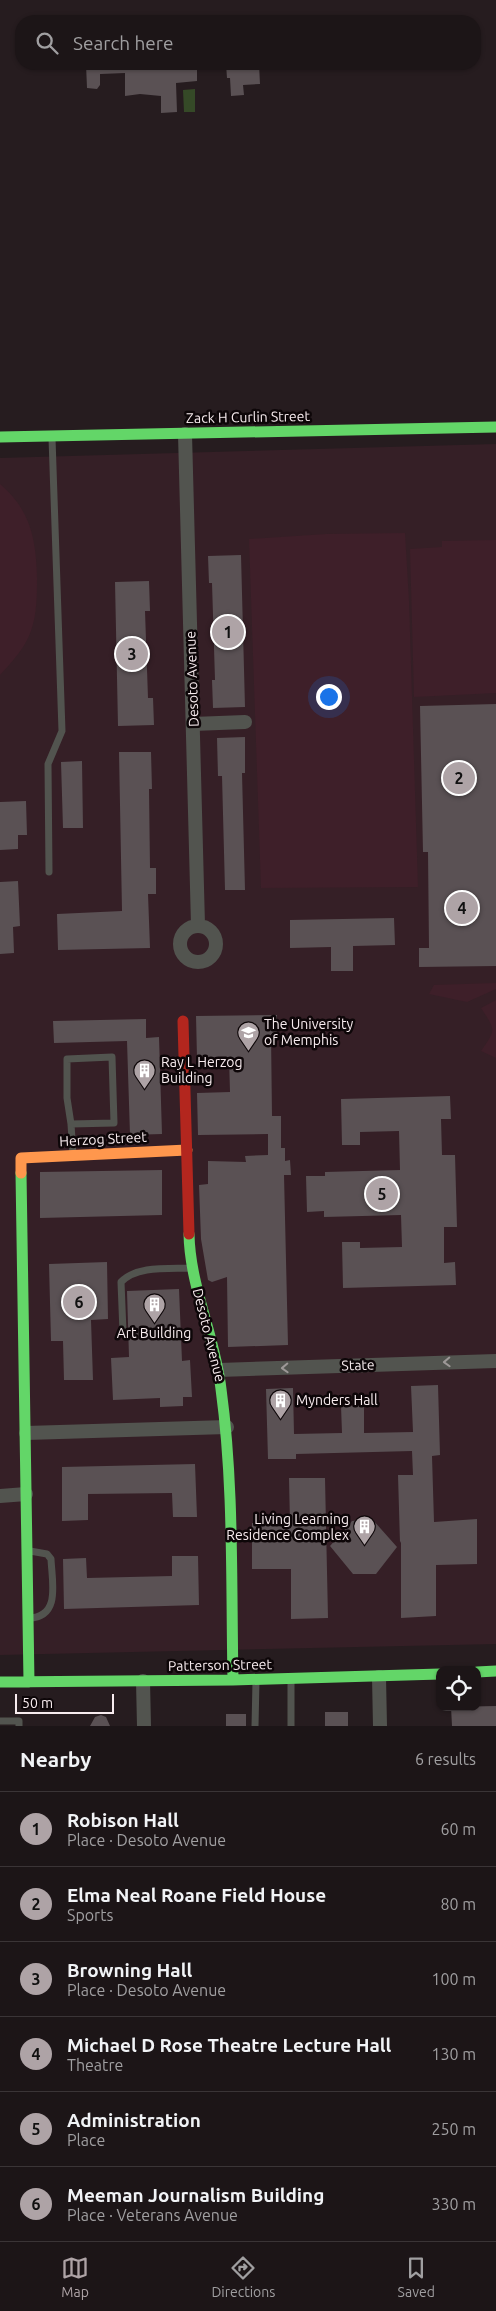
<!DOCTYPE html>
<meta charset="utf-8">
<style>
:root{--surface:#1c1517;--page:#251e20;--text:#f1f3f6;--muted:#a09fa1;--line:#3a3436;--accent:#aea3a6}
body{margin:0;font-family:Ubuntu,sans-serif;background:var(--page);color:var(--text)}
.controls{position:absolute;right:15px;bottom:15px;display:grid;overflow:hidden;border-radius:10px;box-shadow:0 1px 4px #0004}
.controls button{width:45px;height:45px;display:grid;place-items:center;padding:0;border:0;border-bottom:1px solid var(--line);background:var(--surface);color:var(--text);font:25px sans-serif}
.scale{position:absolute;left:15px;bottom:12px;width:99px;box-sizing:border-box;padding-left:5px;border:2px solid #f8ecef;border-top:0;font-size:14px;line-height:18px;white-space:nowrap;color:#f8ecef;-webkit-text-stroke:4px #0d0608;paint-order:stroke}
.you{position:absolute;left:328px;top:696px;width:18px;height:18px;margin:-12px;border:4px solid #fff;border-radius:50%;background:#1a73e8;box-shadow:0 0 0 8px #1a73e833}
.badge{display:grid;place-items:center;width:32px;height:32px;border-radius:50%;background:var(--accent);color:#111;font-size:16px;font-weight:700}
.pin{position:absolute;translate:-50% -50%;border:2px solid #fff;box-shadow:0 1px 5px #0006}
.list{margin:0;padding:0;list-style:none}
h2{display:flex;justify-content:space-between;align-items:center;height:65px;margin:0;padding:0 20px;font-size:21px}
h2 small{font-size:16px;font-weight:400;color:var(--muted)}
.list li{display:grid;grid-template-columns:32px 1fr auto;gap:15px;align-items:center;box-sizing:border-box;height:75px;padding:0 20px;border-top:1px solid var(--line)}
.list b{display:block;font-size:19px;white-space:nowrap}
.list p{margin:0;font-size:16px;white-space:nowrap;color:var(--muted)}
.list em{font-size:16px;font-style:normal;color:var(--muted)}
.icon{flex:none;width:28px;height:28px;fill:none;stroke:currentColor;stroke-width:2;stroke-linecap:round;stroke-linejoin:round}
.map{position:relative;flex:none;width:496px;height:1726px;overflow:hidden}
.search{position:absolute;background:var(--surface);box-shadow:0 1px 4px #0004;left:15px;right:15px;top:15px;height:55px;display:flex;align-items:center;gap:12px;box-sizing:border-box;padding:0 18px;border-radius:20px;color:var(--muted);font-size:19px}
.sheet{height:515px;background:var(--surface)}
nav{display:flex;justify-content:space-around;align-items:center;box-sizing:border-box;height:70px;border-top:1px solid var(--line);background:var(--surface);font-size:14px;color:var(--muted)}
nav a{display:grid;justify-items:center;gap:2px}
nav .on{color:var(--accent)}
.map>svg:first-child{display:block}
.built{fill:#351f26}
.green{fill:#3e1f29}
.water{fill:#354927}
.building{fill:#5a5154}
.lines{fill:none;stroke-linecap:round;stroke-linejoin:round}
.lane{stroke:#52544f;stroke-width:7}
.street{stroke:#52544f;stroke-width:14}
.fast{stroke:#63d668;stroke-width:11}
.slow{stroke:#ff974d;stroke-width:11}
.jam{stroke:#b3261e;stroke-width:11}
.oneway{stroke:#9d9897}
.labels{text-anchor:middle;stroke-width:5;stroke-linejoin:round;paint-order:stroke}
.street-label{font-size:14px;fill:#f8ecef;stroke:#0d0608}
.poi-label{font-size:14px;fill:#f8ecef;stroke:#0d0608;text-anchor:start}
</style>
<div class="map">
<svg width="496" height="1726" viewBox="0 0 496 1726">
<rect width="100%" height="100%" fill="#261c1f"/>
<path class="built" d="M496,444V1644L0,1655V458Z"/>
<path class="green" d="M0,484C31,510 36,540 37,578C37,595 37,614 31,631C25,648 12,662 0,675Z
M405,533L409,601L418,887L261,888L249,539L326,534Z
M496,540V693L414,697L410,549L442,547V541Z
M496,983V989L467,1002L429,994L434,985Z
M496,1000V1058L481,1051C496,1029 496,1031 481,1008Z"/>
<path class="water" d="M195,89V112H184L183,90Z"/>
<path class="building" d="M86,64H197V81L176,83L177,112L161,113V96L140,94L125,96V73L100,74V85L97,89L87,88Z
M226,64H259L260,84L243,85L244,95L231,96L230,78H227Z
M241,555L245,707L213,708L212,680H215L212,583H209L208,556Z
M149,581L150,611H145L148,698H153L154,725L118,726L115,582Z
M496,704V966L419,967V948H429L428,852H423L420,706Z
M245,737V773H242L245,890H225L222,776H218L217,738Z
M119,752H151L152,789H149L150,868H156V894H148L150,948L58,950L57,914L122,911Z
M82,761L83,828H63L61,762Z
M26,801L27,835H18V849L0,850V802Z
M18,881L20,926L13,927L14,953L0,954V882Z
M394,918L395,945L353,946V971H331V947L290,948V920Z
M277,1015V1034H271L272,1116H281V1148H285V1161L290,1160L291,1175H284L288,1345L228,1347L227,1277L212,1282L208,1280L201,1239L199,1185L208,1184V1161L246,1162L245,1156L268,1155V1134L198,1135L197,1093L230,1092L229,1057L197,1058L196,1016Z
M146,1019V1038L159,1037L162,1134L130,1135L127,1041L54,1043L53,1021Z
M450,1096L451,1119H441L442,1155H455L457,1227H444V1263L455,1262L456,1285L343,1288L342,1242H360V1248L402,1247L401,1215L324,1217V1211L307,1212L306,1176H325V1172L400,1170L399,1131L360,1132V1145H342L341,1099Z
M162,1170V1215L40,1218V1172Z
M107,1262L108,1319L91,1320L93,1380H64L63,1341H51L49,1264Z
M179,1289L182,1361L190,1360L192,1397H183V1406L160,1407V1398L113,1400L111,1358L129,1357L127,1291Z
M438,1385L440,1455L432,1456L434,1522L477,1519V1564L436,1565V1616L401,1618V1541L400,1543L398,1475H413L412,1451L296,1454V1459H268L266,1389L293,1388L294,1434L342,1433L341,1406L364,1405V1433L413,1432L411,1386Z
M195,1464L197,1517H173L172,1493L88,1494V1520L62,1521V1467Z
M289,1478H325L328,1618L291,1619V1569H252V1523H290Z
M362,1520H373L397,1547L376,1574H353L330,1546L352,1521Z
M172,1556H198L199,1605L64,1609L63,1559L86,1558L87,1578L172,1576Z
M496,1706V1726H452L451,1707Z
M325,1712H348V1726H325Z
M226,1714H246V1726H226Z
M101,1715L106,1717L110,1726H90L95,1717Z"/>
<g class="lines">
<path class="lane" d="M49,872L48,764L62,731L52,438
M71,1124L67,1098V1059L112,1057L114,1123L71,1124L73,1155
M123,1332L121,1282C137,1265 170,1269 191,1268
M29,1618C61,1617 52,1582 51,1559L47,1554L30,1551
M291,1679V1726
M0,1721H19V1726
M255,1726L256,1681"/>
<path class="street" d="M185,434L198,925
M193,724L245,722
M180 944a18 18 0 1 1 36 0a18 18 0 1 1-36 0Z
M219,1370L496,1361
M26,1433L227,1427
M0,1496L26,1494
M379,1677L380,1726
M143,1681L144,1726"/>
<path class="fast" d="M0,437L496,427
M21,1173L29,1682
M189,1234C190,1287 215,1336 221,1389C234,1485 231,1583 233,1680
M477,1672L496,1671
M0,1682L233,1680L440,1674"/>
<path class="slow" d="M21,1173V1158L187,1150"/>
<path class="jam" d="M183,1021L189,1234"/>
</g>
<defs><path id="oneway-chevron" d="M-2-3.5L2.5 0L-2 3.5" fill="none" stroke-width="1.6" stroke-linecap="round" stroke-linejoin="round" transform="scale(1.25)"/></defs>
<g class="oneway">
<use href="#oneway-chevron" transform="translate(447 1362) rotate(178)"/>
<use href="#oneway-chevron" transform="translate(285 1368) rotate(178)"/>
</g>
<defs>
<symbol id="university-pin" viewBox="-11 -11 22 30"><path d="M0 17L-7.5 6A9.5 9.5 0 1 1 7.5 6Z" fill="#aea3a6" stroke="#0d0608"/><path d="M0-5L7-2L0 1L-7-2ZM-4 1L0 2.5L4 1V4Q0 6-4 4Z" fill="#fff"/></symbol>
<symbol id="building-pin" viewBox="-11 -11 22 30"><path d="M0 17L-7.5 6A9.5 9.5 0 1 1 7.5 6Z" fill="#aea3a6" stroke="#0d0608"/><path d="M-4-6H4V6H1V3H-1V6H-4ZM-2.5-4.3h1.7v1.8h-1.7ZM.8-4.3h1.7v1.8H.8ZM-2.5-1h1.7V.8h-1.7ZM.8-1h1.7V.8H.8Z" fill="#fff"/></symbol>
</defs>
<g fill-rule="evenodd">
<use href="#university-pin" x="236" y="1020" width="25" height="34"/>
<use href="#building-pin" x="132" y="1058" width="25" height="34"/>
<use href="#building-pin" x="142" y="1292" width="25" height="34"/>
<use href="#building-pin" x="268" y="1388" width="25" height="34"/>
<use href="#building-pin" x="352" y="1514" width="25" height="34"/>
</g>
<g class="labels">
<g class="street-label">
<text transform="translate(248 417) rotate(-1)" y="5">Zack H Curlin Street</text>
<text transform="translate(192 679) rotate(-92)" y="5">Desoto Avenue</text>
<text transform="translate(103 1139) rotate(-3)" y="5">Herzog Street</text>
<text transform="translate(209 1335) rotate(76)" y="5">Desoto Avenue</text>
<text transform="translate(358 1365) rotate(-2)" y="5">State</text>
<text transform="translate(220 1665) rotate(-1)" y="5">Patterson Street</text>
</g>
<g class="poi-label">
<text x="264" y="1029">The University<tspan x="264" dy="16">of Memphis</tspan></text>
<text x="161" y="1067">Ray L Herzog<tspan x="161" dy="16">Building</tspan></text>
<text x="154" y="1338" text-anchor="middle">Art Building</text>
<text x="296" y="1405">Mynders Hall</text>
<text x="349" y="1524" text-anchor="end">Living Learning<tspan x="349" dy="16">Residence Complex</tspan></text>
</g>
</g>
</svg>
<div class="controls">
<button><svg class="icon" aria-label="locate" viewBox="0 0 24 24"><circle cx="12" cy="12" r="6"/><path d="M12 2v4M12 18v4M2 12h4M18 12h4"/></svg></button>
</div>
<div class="scale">50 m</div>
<div class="you"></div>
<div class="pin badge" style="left:228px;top:632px">1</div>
<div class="pin badge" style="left:459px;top:778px">2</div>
<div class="pin badge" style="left:132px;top:654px">3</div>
<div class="pin badge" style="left:462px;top:908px">4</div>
<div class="pin badge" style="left:382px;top:1194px">5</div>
<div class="pin badge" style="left:79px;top:1302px">6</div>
<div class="search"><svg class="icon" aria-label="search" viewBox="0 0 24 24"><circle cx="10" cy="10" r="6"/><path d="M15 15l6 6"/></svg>Search here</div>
</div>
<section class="sheet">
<h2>Nearby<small>6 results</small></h2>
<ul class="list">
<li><span class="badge">1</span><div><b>Robison Hall</b><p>Place · Desoto Avenue</p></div><em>60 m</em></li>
<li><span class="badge">2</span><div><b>Elma Neal Roane Field House</b><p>Sports</p></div><em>80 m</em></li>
<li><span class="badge">3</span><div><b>Browning Hall</b><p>Place · Desoto Avenue</p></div><em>100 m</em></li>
<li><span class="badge">4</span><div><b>Michael D Rose Theatre Lecture Hall</b><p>Theatre</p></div><em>130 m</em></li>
<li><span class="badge">5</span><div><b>Administration</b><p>Place</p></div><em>250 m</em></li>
<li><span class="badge">6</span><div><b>Meeman Journalism Building</b><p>Place · Veterans Avenue</p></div><em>330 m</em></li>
</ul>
</section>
<nav>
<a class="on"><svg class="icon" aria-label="map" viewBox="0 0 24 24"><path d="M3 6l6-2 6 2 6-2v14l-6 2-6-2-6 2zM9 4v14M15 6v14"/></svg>Map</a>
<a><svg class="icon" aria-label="directions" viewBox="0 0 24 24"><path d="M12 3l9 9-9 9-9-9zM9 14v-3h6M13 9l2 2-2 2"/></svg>Directions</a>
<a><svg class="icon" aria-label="saved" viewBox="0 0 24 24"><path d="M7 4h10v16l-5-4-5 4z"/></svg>Saved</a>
</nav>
